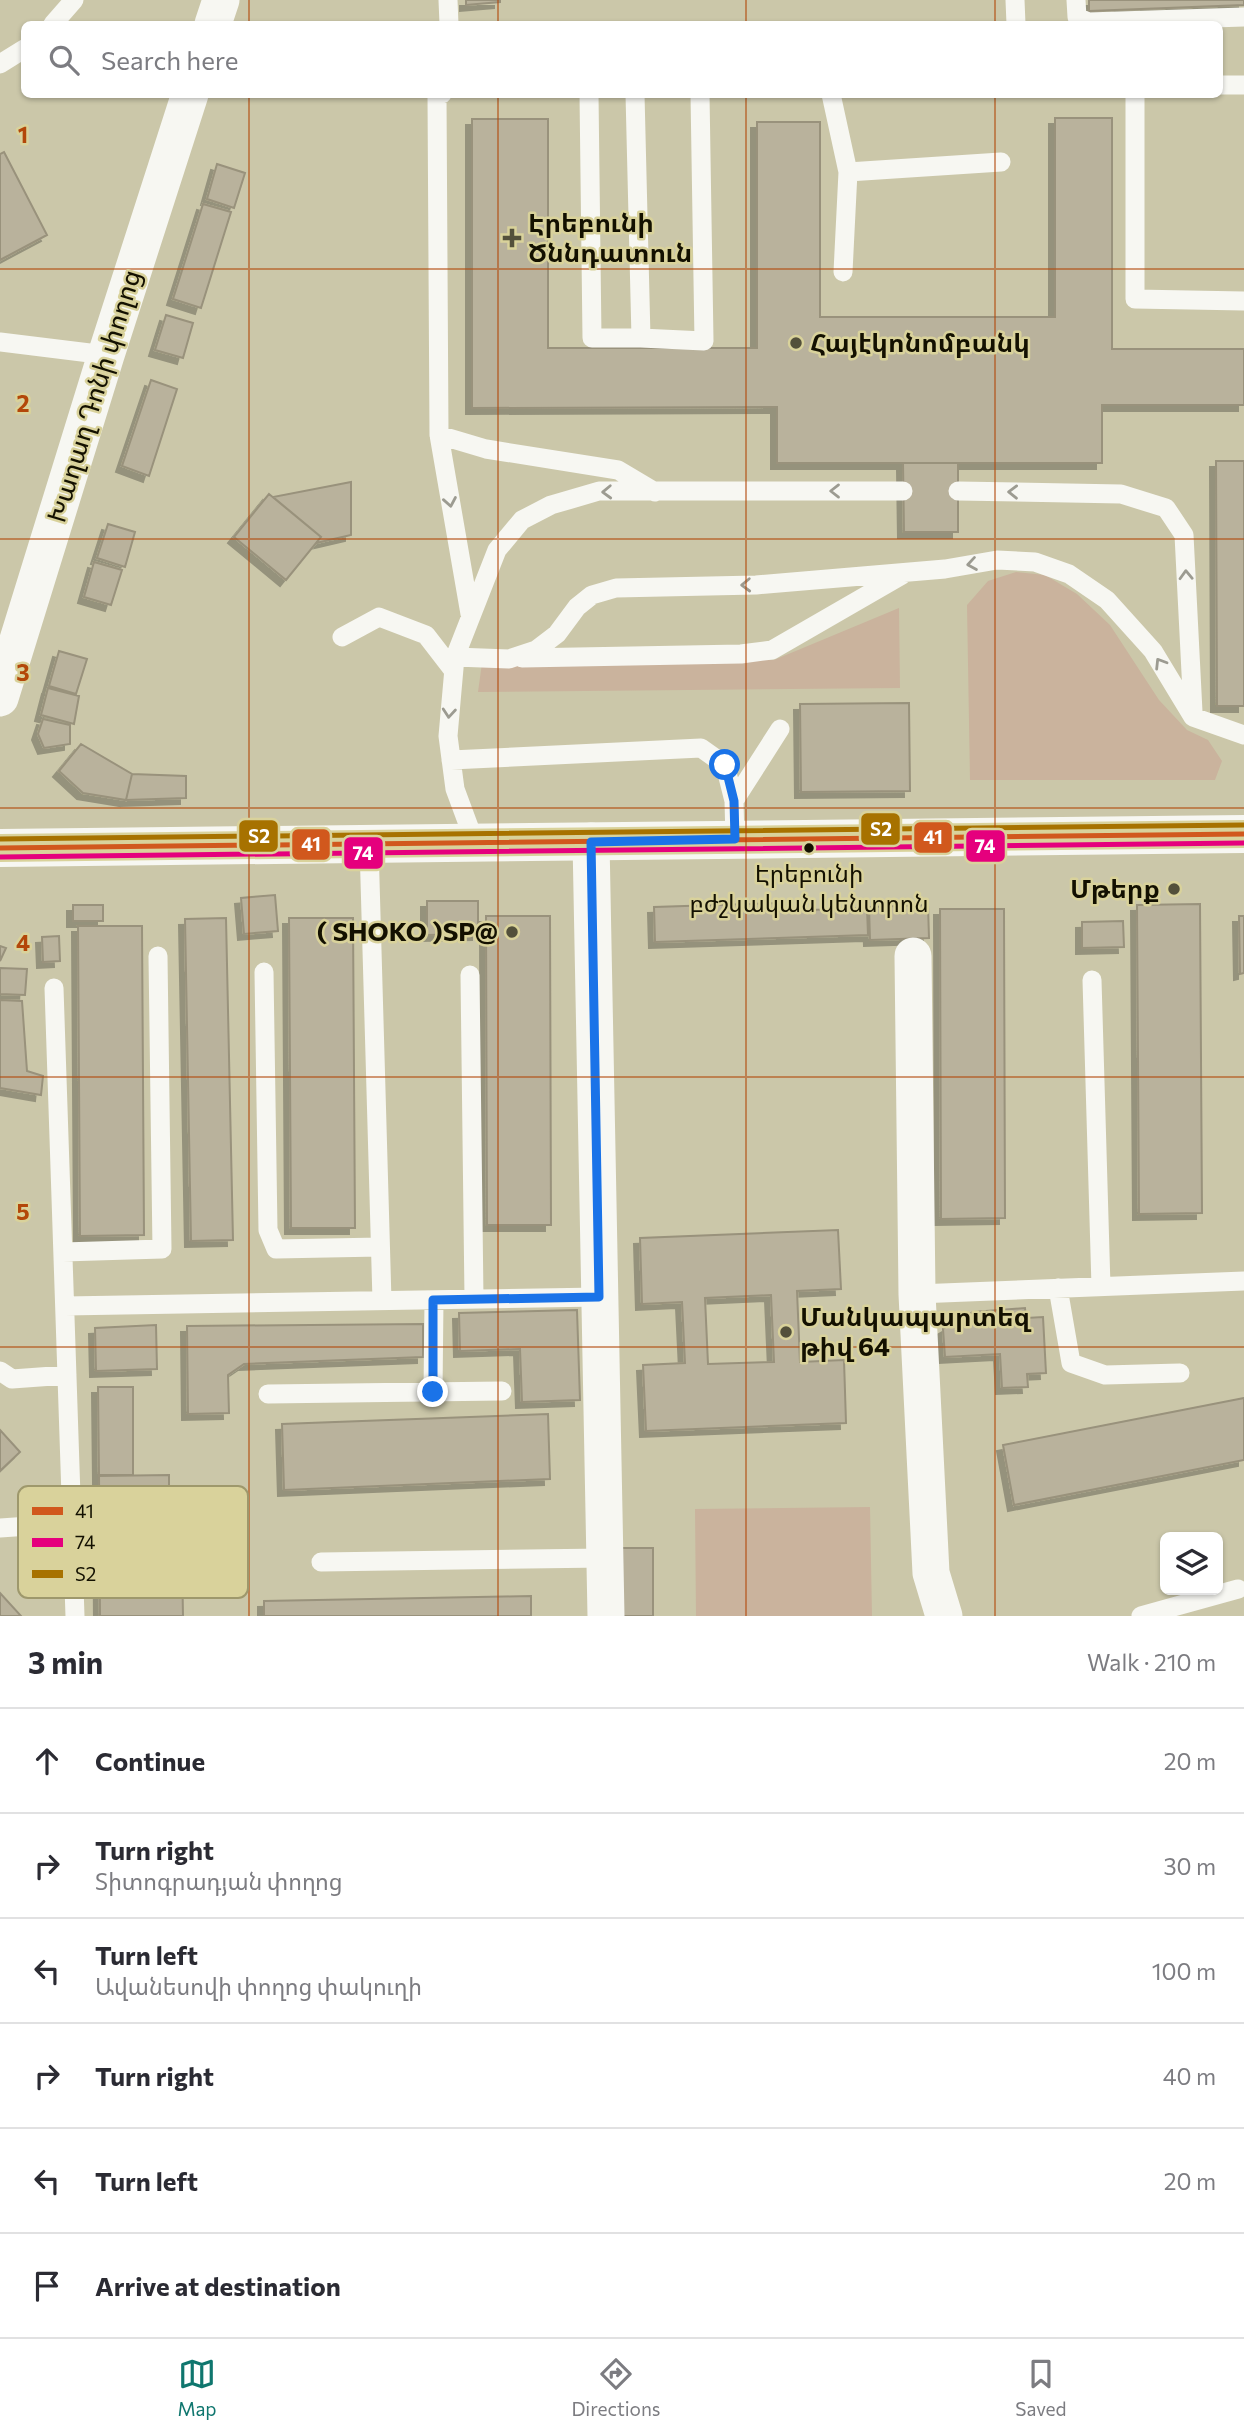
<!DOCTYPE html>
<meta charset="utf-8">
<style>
:root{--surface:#fff;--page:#f2f2f3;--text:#2b2b33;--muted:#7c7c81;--line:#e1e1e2;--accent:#0f766e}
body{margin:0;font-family:Commissioner,"Noto Sans Armenian",sans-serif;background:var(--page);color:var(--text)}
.controls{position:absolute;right:21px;bottom:21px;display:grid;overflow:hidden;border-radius:10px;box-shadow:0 2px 5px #0004}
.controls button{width:63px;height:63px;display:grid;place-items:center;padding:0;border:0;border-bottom:2px solid var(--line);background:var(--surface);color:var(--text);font:35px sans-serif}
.stop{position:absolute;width:21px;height:21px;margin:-16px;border:5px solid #1a73e8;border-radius:50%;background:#fff}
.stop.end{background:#1a73e8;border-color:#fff;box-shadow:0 2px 7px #0008}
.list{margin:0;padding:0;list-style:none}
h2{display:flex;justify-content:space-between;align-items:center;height:91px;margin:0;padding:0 28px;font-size:30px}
h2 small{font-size:23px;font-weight:400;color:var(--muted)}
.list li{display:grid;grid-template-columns:46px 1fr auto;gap:21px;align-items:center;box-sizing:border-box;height:105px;padding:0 28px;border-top:2px solid var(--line)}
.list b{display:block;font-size:26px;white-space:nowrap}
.list p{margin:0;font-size:23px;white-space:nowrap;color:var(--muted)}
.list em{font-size:23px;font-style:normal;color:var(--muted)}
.icon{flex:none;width:38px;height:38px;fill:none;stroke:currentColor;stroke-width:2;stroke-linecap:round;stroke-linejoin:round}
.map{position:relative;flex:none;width:1244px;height:1616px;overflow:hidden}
.search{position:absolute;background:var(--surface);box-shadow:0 2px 5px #0004;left:21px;right:21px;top:21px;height:77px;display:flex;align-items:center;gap:18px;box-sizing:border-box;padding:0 24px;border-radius:10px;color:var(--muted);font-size:26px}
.sheet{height:721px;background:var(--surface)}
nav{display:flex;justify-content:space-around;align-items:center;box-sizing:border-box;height:98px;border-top:2px solid var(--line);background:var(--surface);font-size:19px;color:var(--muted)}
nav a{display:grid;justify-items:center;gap:4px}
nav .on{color:var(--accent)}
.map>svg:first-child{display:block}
.green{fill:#cab39d}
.building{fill:#b9b29c;stroke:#99927c;stroke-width:2;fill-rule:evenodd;filter:url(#shadow)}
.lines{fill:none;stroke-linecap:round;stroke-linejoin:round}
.lane{stroke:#f7f7f2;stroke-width:19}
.street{stroke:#f7f7f2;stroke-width:37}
.secondary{stroke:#f7f7f2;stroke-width:38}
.bus-1-casing{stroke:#d9d29b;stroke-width:10}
.bus-2-casing{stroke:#d9d29b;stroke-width:10}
.bus-3-casing{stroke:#d9d29b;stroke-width:10}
.bus-1{stroke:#d1581d;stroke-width:5}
.bus-2{stroke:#e5007d;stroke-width:5}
.bus-3{stroke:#a77200;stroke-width:5}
.oneway{stroke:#9c9b91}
.route{stroke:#1a73e8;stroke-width:9}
.grid{fill:none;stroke:#b34709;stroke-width:2;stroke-opacity:0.55}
.poi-dot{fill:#53503b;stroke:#d9d29b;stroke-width:2.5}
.bus-dot{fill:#131000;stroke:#d9d29b;stroke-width:2.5}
.labels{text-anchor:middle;stroke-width:5;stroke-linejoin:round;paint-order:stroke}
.bus-label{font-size:24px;fill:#131000;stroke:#d9d29b}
.poi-label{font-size:26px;font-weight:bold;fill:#131000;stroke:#d9d29b;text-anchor:start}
.street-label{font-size:26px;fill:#131000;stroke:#d9d29b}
.key{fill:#d9d29b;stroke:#9e986c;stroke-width:2}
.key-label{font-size:19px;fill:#131000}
.grid-label{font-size:23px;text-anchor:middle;font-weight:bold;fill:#b34709;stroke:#d9d29b;stroke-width:5;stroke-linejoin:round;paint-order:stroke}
.line-badge{stroke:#d9d29b;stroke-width:2.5}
.badge-label{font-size:19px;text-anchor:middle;font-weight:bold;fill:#fff}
</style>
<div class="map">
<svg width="1244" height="1616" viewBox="0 0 1244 1616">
<defs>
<filter id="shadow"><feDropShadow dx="-6" dy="6" stdDeviation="0" flood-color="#0004"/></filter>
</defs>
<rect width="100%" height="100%" fill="#cbc7a9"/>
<path class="green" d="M1016,572L1045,575L1077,594L1110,625L1159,700L1187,730L1208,740L1222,761L1215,780H970L967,605L988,581Z
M899,608L900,688L478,692L482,663L774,660Z
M870,1507L872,1616H696L695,1509Z"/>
<path class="building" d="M466,0H500V2L466,5Z
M1089,0H1244V5L1089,11Z
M1055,118H1112V349H1244V405H1102V463H777V407L472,408V119H548V348H757V122H820V317H1055Z
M4,152L47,235L0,260V154Z
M217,164L245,173L234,208L207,199Z
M203,204L231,212L201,308L173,299Z
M166,315L193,323L183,358L155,350Z
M151,380L177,389L149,476L122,466Z
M1216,461H1244V706H1217Z
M903,463H958V532H904Z
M351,482V535L316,543L321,537L273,497Z
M269,494L321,537L286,580L234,537Z
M108,524L135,532L125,567L97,558Z
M94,562L122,570L111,605L84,597Z
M59,651L87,659L76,694L49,686Z
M48,688L79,696L74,724L41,715Z
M909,703L910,791L801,792L800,704Z
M43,719L70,725V744L44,748L38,734Z
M81,744L132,774L126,800L83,793L59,771Z
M132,774L186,776V798L126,800Z
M275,895L278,931L244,934L241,898Z
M427,901H478V934L427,935Z
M780,903V911L867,908L868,935L655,942L654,907Z
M1200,904L1202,1213L1139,1214L1137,905Z
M73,905H103V921H73Z
M928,905L929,938L870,940L869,907Z
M940,909H1004L1005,1218L941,1219Z
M486,916H550L551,1225H487Z
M1239,916H1244V973L1240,974Z
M226,918L233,1240L191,1241L185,919Z
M289,918H353L355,1228H291Z
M1123,921L1124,947L1082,948V922Z
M78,926H142L144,1235L80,1236Z
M59,936L60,961L43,962L42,937Z
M0,946L6,948L0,961Z
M0,968L27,969L25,995L0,994Z
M0,1000L22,1001L27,1071L43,1076L41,1095L0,1088Z
M838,1230L841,1289L797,1291L800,1362L844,1360L846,1423L646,1431L643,1365L685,1363L682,1302L642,1304L640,1238ZM771,1295L774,1362L708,1364L705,1298Z
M1025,1308L1026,1318L1043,1317L1046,1373L1027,1374L1028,1387L1002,1388L1000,1354L945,1357L943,1329L973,1312Z
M577,1310L580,1400L522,1402L520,1349L460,1351L459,1313Z
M423,1324V1357L244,1364L228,1375L229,1413L188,1414L187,1326Z
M156,1325L157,1369L96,1371L95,1328Z
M98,1387H133V1475H99Z
M1244,1398V1460L1014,1505L1003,1445Z
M548,1414L550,1479L284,1490L282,1424Z
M0,1430L20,1452L0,1471Z
M169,1475V1561L182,1560L183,1616H100L99,1476Z
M613,1548H653V1616H613Z
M0,1593L21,1616H0Z
M531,1596V1616H264V1601Z"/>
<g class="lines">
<path class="lane" d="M448,0L449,24
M1015,0L1016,24
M1076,0L1077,17L1088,22L1244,17
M53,24L74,0
M0,64L24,49
M1220,85H1244
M442,94L437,95L439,435L470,614
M589,94L592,338H641
M635,94L641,338L704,341L700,94
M831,94L848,172L843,272
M1135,94V299L1244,301
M848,172L1001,162
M0,342L106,355
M439,435L486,449L618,470L655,492
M958,491L1121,494L1166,508L1184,535L1193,712
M342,637L379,617L426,635L453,670
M455,657L509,659L536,650L557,634L577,607L592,595L616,588L756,585L945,569L997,560L1035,562L1069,574L1107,600L1153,651L1193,717L1244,735
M522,658L741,654L772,650L902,575
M451,760L701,748L725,765L734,801L735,840
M734,801L780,729
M475,843L455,789L448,736L455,657L497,550L522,520L551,505L599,491H903
M369,845L382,1301
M264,972L268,1230L276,1249L380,1247
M470,975L474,1299
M1092,980L1101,1287
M54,988L75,1616
M63,1252L162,1249L158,956
M1058,1288L1071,1363L1105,1375L1180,1373
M917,1294L1244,1281
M65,1306L599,1297
M0,1371L12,1379L67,1375
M433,1392L434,1300
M268,1394L502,1391
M0,1528L72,1523
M321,1562L605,1558
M1141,1616L1238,1589"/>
<path class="street" d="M213,24L221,0
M0,698L106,355L190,94
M591,841L606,1616
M913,956L917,1294L931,1573L944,1616"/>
<path class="secondary" d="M0,848L1244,834"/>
<defs>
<path id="bus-1" d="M0,848L1244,834"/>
<path id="bus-2" d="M0,857L1244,843"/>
<path id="bus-3" d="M0,839L1244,825"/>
</defs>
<use href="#bus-1" class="bus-1-casing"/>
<use href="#bus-2" class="bus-2-casing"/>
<use href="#bus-3" class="bus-3-casing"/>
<use href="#bus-1" class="bus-1"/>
<use href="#bus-2" class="bus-2"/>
<use href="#bus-3" class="bus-3"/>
</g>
<defs><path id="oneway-chevron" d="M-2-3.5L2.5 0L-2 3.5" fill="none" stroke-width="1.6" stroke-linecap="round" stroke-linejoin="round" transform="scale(1.75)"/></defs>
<g class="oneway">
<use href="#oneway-chevron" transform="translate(835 491) rotate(180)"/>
<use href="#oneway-chevron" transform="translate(607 492) rotate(178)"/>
<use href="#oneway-chevron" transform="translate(1013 492) rotate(-179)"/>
<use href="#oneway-chevron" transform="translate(450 502) rotate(80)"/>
<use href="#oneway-chevron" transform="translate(972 564) rotate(171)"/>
<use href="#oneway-chevron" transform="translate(1186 575) rotate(-92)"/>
<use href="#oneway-chevron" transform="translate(746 585) rotate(178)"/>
<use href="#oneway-chevron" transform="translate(1160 663) rotate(-122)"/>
<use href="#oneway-chevron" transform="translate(449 713) rotate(95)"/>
</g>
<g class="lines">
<path class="route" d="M433,1392V1300L599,1297L591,842L735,839L734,801L725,765"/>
</g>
<path class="grid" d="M249,0V24M498,0V24M746,0V24M995,0V24M249,94V1616M498,94V1616M746,94V1616M995,94V1616M0,269H1244M0,539H1244M0,808H1244M0,1077H1244M0,1347H1244"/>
<g class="poi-dot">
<path d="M508.5 227.5h7v7h7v7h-7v7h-7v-7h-7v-7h7z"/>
<circle cx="796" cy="343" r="7"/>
<circle cx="1174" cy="889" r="7"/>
<circle cx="512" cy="932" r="7"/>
<circle cx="786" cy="1332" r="7"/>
</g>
<circle class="bus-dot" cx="809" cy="848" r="6"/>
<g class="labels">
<g class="bus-label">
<text x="809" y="882">Էրեբունի<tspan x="809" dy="30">բժշկական կենտրոն</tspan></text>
</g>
<g class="poi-label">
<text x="528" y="232">Էրեբունի<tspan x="528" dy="30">Ծննդատուն</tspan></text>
<text x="810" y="352">Հայէկոնոմբանկ</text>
<text x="1160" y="898" text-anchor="end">Մթերք</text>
<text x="498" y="941" text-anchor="end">( SHOKO )SP@</text>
<text x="800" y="1326">Մանկապարտեզ<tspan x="800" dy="30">թիվ 64</tspan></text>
</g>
<g class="street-label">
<text transform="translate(94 396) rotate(-73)" y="9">Խաղաղ Դոնի փողոց</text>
</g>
</g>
<rect x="18" y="1486" width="230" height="112" rx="10" class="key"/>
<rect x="32" y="1507" width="31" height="8" fill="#d1581d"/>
<rect x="32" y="1538" width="31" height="9" fill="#e5007d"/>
<rect x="32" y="1570" width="31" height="8" fill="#a77200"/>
<g class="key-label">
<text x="75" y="1518">41</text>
<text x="75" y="1549">74</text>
<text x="75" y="1581">Տ2</text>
</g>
<g class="grid-label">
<text x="23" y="143">1</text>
<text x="23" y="412">2</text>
<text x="23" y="681">3</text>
<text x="23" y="951">4</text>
<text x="23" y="1220">5</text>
</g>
<g class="line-badge">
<rect x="860" y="812" width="41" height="34" rx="7" fill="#a77200"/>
<rect x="238" y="819" width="41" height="34" rx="7" fill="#a77200"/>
<rect x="913" y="821" width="40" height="33" rx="7" fill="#d1581d"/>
<rect x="291" y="828" width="40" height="33" rx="7" fill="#d1581d"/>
<rect x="965" y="829" width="41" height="34" rx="7" fill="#e5007d"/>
<rect x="343" y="836" width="41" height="34" rx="7" fill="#e5007d"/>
</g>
<g class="badge-label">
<text x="881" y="836">Տ2</text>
<text x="259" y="843">Տ2</text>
<text x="933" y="844">41</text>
<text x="311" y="851">41</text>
<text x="985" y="853">74</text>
<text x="363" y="860">74</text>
</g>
</svg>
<div class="controls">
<button><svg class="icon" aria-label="layers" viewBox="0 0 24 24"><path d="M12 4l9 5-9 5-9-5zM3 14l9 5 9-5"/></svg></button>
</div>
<div class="stop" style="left:725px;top:765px"></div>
<div class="stop end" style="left:433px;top:1392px"></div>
<div class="search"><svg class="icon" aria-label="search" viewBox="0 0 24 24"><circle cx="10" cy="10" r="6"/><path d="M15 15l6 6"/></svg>Search here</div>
</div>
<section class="sheet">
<h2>3 min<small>Walk · 210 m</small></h2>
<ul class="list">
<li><svg class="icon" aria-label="ahead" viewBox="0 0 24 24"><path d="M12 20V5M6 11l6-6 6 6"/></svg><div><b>Continue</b></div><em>20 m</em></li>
<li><svg class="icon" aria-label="right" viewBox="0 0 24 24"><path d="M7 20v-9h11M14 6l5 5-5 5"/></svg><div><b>Turn right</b><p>Տիտոգրադյան փողոց</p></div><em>30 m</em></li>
<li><svg class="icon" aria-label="left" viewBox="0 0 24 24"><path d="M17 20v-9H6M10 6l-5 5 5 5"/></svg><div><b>Turn left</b><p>Ավանեսովի փողոց փակուղի</p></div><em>100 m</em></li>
<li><svg class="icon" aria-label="right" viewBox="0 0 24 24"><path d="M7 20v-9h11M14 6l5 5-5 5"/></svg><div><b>Turn right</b></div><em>40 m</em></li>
<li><svg class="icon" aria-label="left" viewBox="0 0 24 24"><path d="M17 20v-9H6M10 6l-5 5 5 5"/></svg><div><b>Turn left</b></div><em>20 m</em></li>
<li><svg class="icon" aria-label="arrive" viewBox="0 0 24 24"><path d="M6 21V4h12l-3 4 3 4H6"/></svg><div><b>Arrive at destination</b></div></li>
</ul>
</section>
<nav>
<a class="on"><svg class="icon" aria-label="map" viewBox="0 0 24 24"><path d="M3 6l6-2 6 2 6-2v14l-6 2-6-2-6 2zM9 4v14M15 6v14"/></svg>Map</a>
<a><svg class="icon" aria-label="directions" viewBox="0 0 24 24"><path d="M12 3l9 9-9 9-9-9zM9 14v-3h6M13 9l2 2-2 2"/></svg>Directions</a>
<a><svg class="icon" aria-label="saved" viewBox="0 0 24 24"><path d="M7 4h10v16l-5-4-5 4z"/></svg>Saved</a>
</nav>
